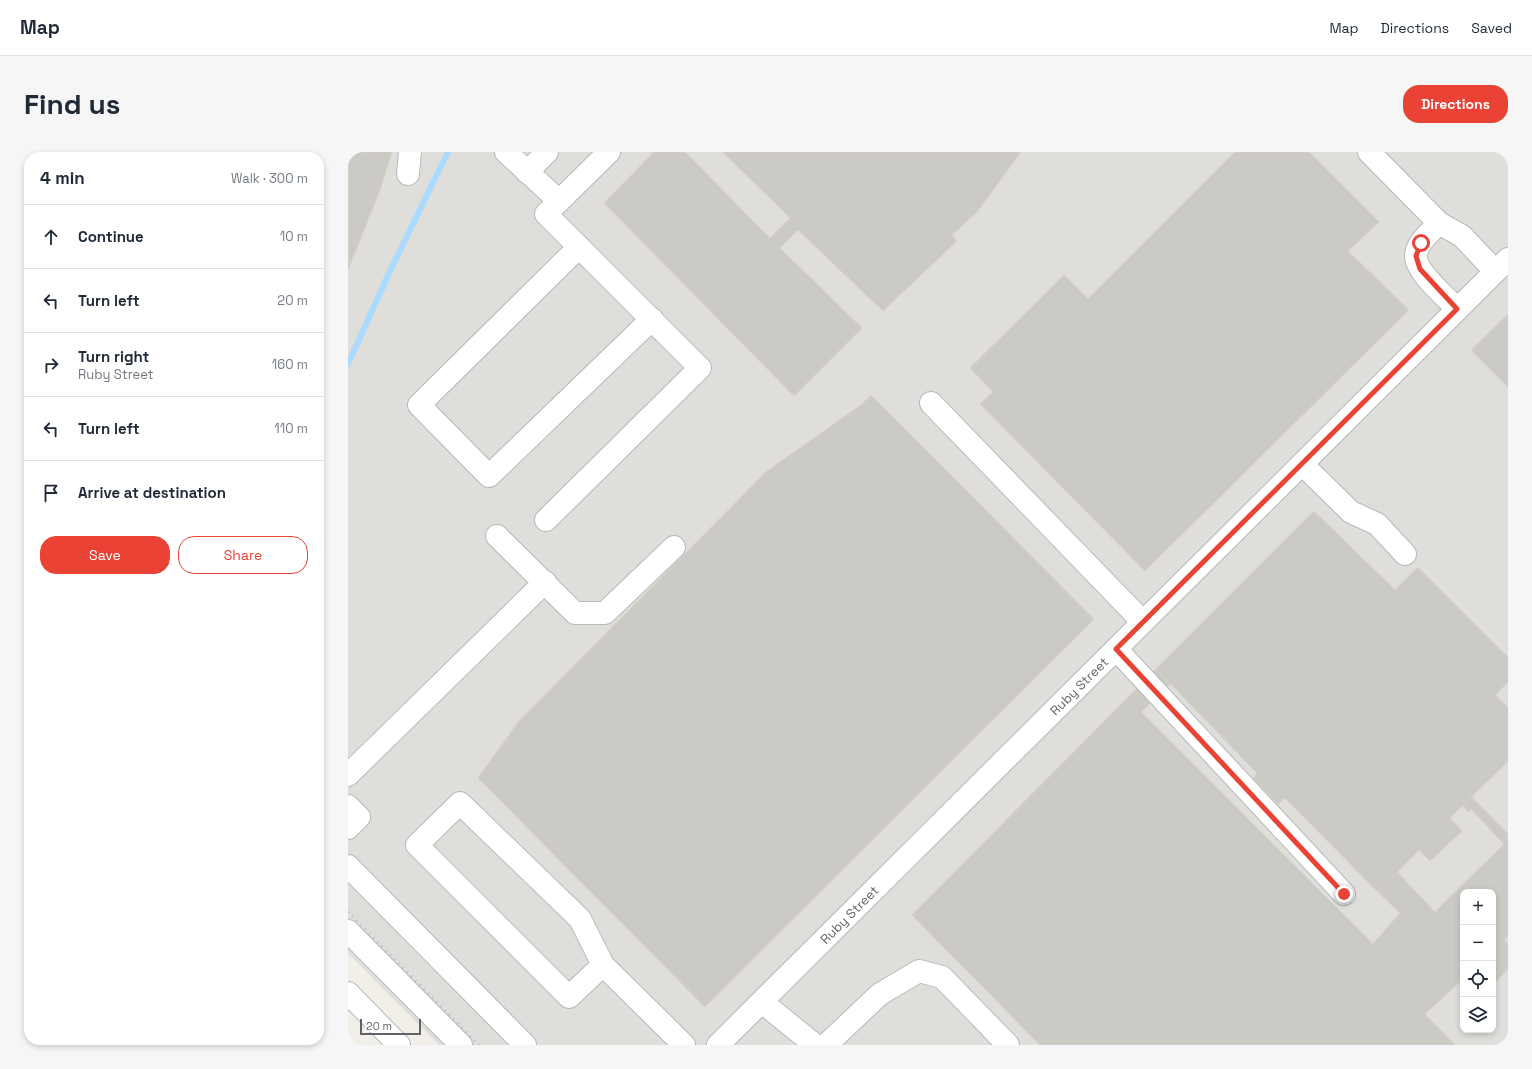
<!DOCTYPE html>
<meta charset="utf-8">
<style>
:root{--surface:#fff;--page:#f6f6f7;--text:#1f2937;--muted:#747a83;--line:#e0e1e3;--accent:#ea4335}
body{margin:0;font-family:"Space Grotesk",sans-serif;background:var(--page);color:var(--text)}
.controls{position:absolute;right:12px;bottom:12px;display:grid;overflow:hidden;border-radius:8px;box-shadow:0 2px 6px #0003}
.controls button{width:36px;height:36px;display:grid;place-items:center;padding:0;border:0;border-bottom:1px solid var(--line);background:var(--surface);color:var(--text);font:20px sans-serif}
.scale{position:absolute;left:12px;bottom:10px;width:61px;box-sizing:border-box;padding-left:4px;border:2px solid #5f6368;border-top:0;font-size:11px;line-height:14px;white-space:nowrap;color:#5f6368;-webkit-text-stroke:3px #fff;paint-order:stroke}
.stop{position:absolute;width:12px;height:12px;margin:-9px;border:3px solid #ea4335;border-radius:50%;background:#fff}
.stop.end{background:#ea4335;border-color:#fff;box-shadow:0 1px 4px #0008}
.list{margin:0;padding:0;list-style:none}
h2{display:flex;justify-content:space-between;align-items:center;height:52px;margin:0;padding:0 16px;font-size:17px}
h2 small{font-size:13px;font-weight:400;color:var(--muted)}
.list li{display:grid;grid-template-columns:26px 1fr auto;gap:12px;align-items:center;box-sizing:border-box;height:64px;padding:0 16px;border-top:1px solid var(--line)}
.list b{display:block;font-size:15px;white-space:nowrap}
.list p{margin:0;font-size:13px;white-space:nowrap;color:var(--muted)}
.list em{font-size:13px;font-style:normal;color:var(--muted)}
.actions{display:flex;gap:8px;padding:12px 16px}
.actions a{flex:1;padding:9px 0;border:1px solid var(--accent);border-radius:16px;text-align:center;font-size:14px;color:var(--accent)}
.actions .main{background:var(--accent);color:#fff}
.icon{flex:none;width:22px;height:22px;fill:none;stroke:currentColor;stroke-width:2;stroke-linecap:round;stroke-linejoin:round}
.map{position:relative;flex:none;width:1160px;height:893px;overflow:hidden;border-radius:16px}
header{display:flex;align-items:center;gap:24px;box-sizing:border-box;height:56px;padding:0 20px;background:var(--surface);border-bottom:1px solid var(--line)}
header strong{font-size:19px}
nav{display:flex;gap:22px;margin-inline-start:auto;font-size:14px}
.intro{display:flex;align-items:center;justify-content:space-between;box-sizing:border-box;height:96px;padding:0 24px}
h1{margin:0;font-size:28px}
.button{padding:10px 18px;border-radius:16px;background:var(--accent);color:#fff;font-size:14px;font-weight:700}
main{display:flex;gap:24px;padding:0 24px}
aside{flex:1;background:var(--surface);border-radius:16px;box-shadow:0 2px 6px #0003}
.map>svg:first-child{display:block}
.industrial{fill:#e0deda;fill-rule:evenodd}
.lines{fill:none;stroke-linecap:round;stroke-linejoin:round}
.stream{stroke:#aadaff;stroke-width:6}
.building{fill:#cccac5;stroke:#d6d1c6}
.minor-casing{stroke:#b5b8bc;stroke-width:24}
.minor{stroke:#fff;stroke-width:22}
.rail{stroke:#b6b7b8;stroke-width:3;stroke-dasharray:1 5;stroke-linecap:butt}
.route{stroke:#ea4335;stroke-width:5}
.labels{text-anchor:middle;stroke-width:3;stroke-linejoin:round;paint-order:stroke}
.street-label{font-size:13px;fill:#5f6368;stroke:#fff}
</style>
<header>
<strong>Map</strong>
<nav><a>Map</a><a>Directions</a><a>Saved</a></nav>
</header>
<div class="intro"><h1>Find us</h1><a class="button">Directions</a></div>
<main>
<aside>
<h2>4 min<small>Walk · 300 m</small></h2>
<ul class="list">
<li><svg class="icon" aria-label="ahead" viewBox="0 0 24 24"><path d="M12 20V5M6 11l6-6 6 6"/></svg><div><b>Continue</b></div><em>10 m</em></li>
<li><svg class="icon" aria-label="left" viewBox="0 0 24 24"><path d="M17 20v-9H6M10 6l-5 5 5 5"/></svg><div><b>Turn left</b></div><em>20 m</em></li>
<li><svg class="icon" aria-label="right" viewBox="0 0 24 24"><path d="M7 20v-9h11M14 6l5 5-5 5"/></svg><div><b>Turn right</b><p>Ruby Street</p></div><em>160 m</em></li>
<li><svg class="icon" aria-label="left" viewBox="0 0 24 24"><path d="M17 20v-9H6M10 6l-5 5 5 5"/></svg><div><b>Turn left</b></div><em>110 m</em></li>
<li><svg class="icon" aria-label="arrive" viewBox="0 0 24 24"><path d="M6 21V4h12l-3 4 3 4H6"/></svg><div><b>Arrive at destination</b></div></li>
</ul>
<div class="actions"><a class="main">Save</a><a>Share</a></div>
</aside>
<div class="map">
<svg width="1160" height="893" viewBox="0 0 1160 893">
<rect width="100%" height="100%" fill="#f1efe8"/>
<path class="industrial" d="M0,0H1160V893H91L0,801ZM1115,740H1145V878H1115Z"/>
<g class="lines">
<path class="stream" d="M0,212L42,119L100,0"/>
</g>
<path class="building" d="M0,0H44L32,38L0,118Z
M306,0H337L422,86L442,66L375,0H673L629,60L604,83L609,89L535,159L450,78L432,96L514,176L446,244L256,51Z
M887,0H961L1031,70L1000,99L1061,158L797,419L632,252L645,240L622,216L716,123L740,147Z
M1160,162V235L1123,198Z
M523,243L746,467L357,855L130,626L171,569L419,319L513,253Z
M966,359L1047,438L1070,415L1160,505V530L1147,543L1160,555V609L1102,666L1114,679L1082,709L1071,698L1030,740L937,646L930,652L905,626L909,621L808,517Z
M808,517L822,532L793,560L1025,792L1052,761L1030,740L1049,720L1087,760L1156,692L1123,657L1120,660L1115,654L1124,645L1160,682V784L1156,788L1160,792V817L1145,833V740H1115V827L1077,862L1107,893H692L564,763Z"/>
<g class="lines">
<defs>
<g id="minor">
<path d="M158,0L211,49"/>
<path d="M1021,0L1091,71L1114,84L1147,119"/>
<path d="M179,20L199,0"/>
<path d="M60,22L62,0"/>
<path d="M1091,71C1083,80 1068,91 1068,104C1067,119 1099,146 1109,157"/>
<path d="M231,95L71,253L141,324L304,167"/>
<path d="M583,251L795,470"/>
<path d="M954,312L1003,360L1029,372L1057,402"/>
<path d="M198,368L352,216L198,62L261,0"/>
<path d="M149,384L227,461H257L326,395"/>
<path d="M768,497L996,742"/>
<path d="M0,623L197,430"/>
<path d="M0,654L11,665L0,676"/>
<path d="M0,714L177,893"/>
<path d="M0,779L113,893"/>
<path d="M255,813L221,845L69,693L112,651L232,767L255,813L336,893"/>
<path d="M0,841L51,893"/>
<path d="M414,850L467,893"/>
<path id="s1" d="M370,893L1160,107"/>
<path d="M478,893L532,842L571,819L594,825L660,893"/>
</g>
</defs>
<use href="#minor" class="minor-casing"/>
<use href="#minor" class="minor"/>
<path class="rail" d="M0,760L131,893"/>
</g>
<g class="lines">
<path class="route" d="M996,742L768,497L1109,157L1072,117L1068,104L1073,91"/>
</g>
<g class="labels">
<g class="street-label">
<text dy="5" stroke="none"><textPath href="#s1" startOffset="509">Ruby Street</textPath></text>
<text dy="5" stroke="none"><textPath href="#s1" startOffset="185">Ruby Street</textPath></text>
</g>
</g>
</svg>
<div class="controls">
<button>+</button>
<button>−</button>
<button><svg class="icon" aria-label="locate" viewBox="0 0 24 24"><circle cx="12" cy="12" r="6"/><path d="M12 2v4M12 18v4M2 12h4M18 12h4"/></svg></button>
<button><svg class="icon" aria-label="layers" viewBox="0 0 24 24"><path d="M12 4l9 5-9 5-9-5zM3 14l9 5 9-5"/></svg></button>
</div>
<div class="scale">20 m</div>
<div class="stop" style="left:1073px;top:91px"></div>
<div class="stop end" style="left:996px;top:742px"></div>
</div>
</main>
